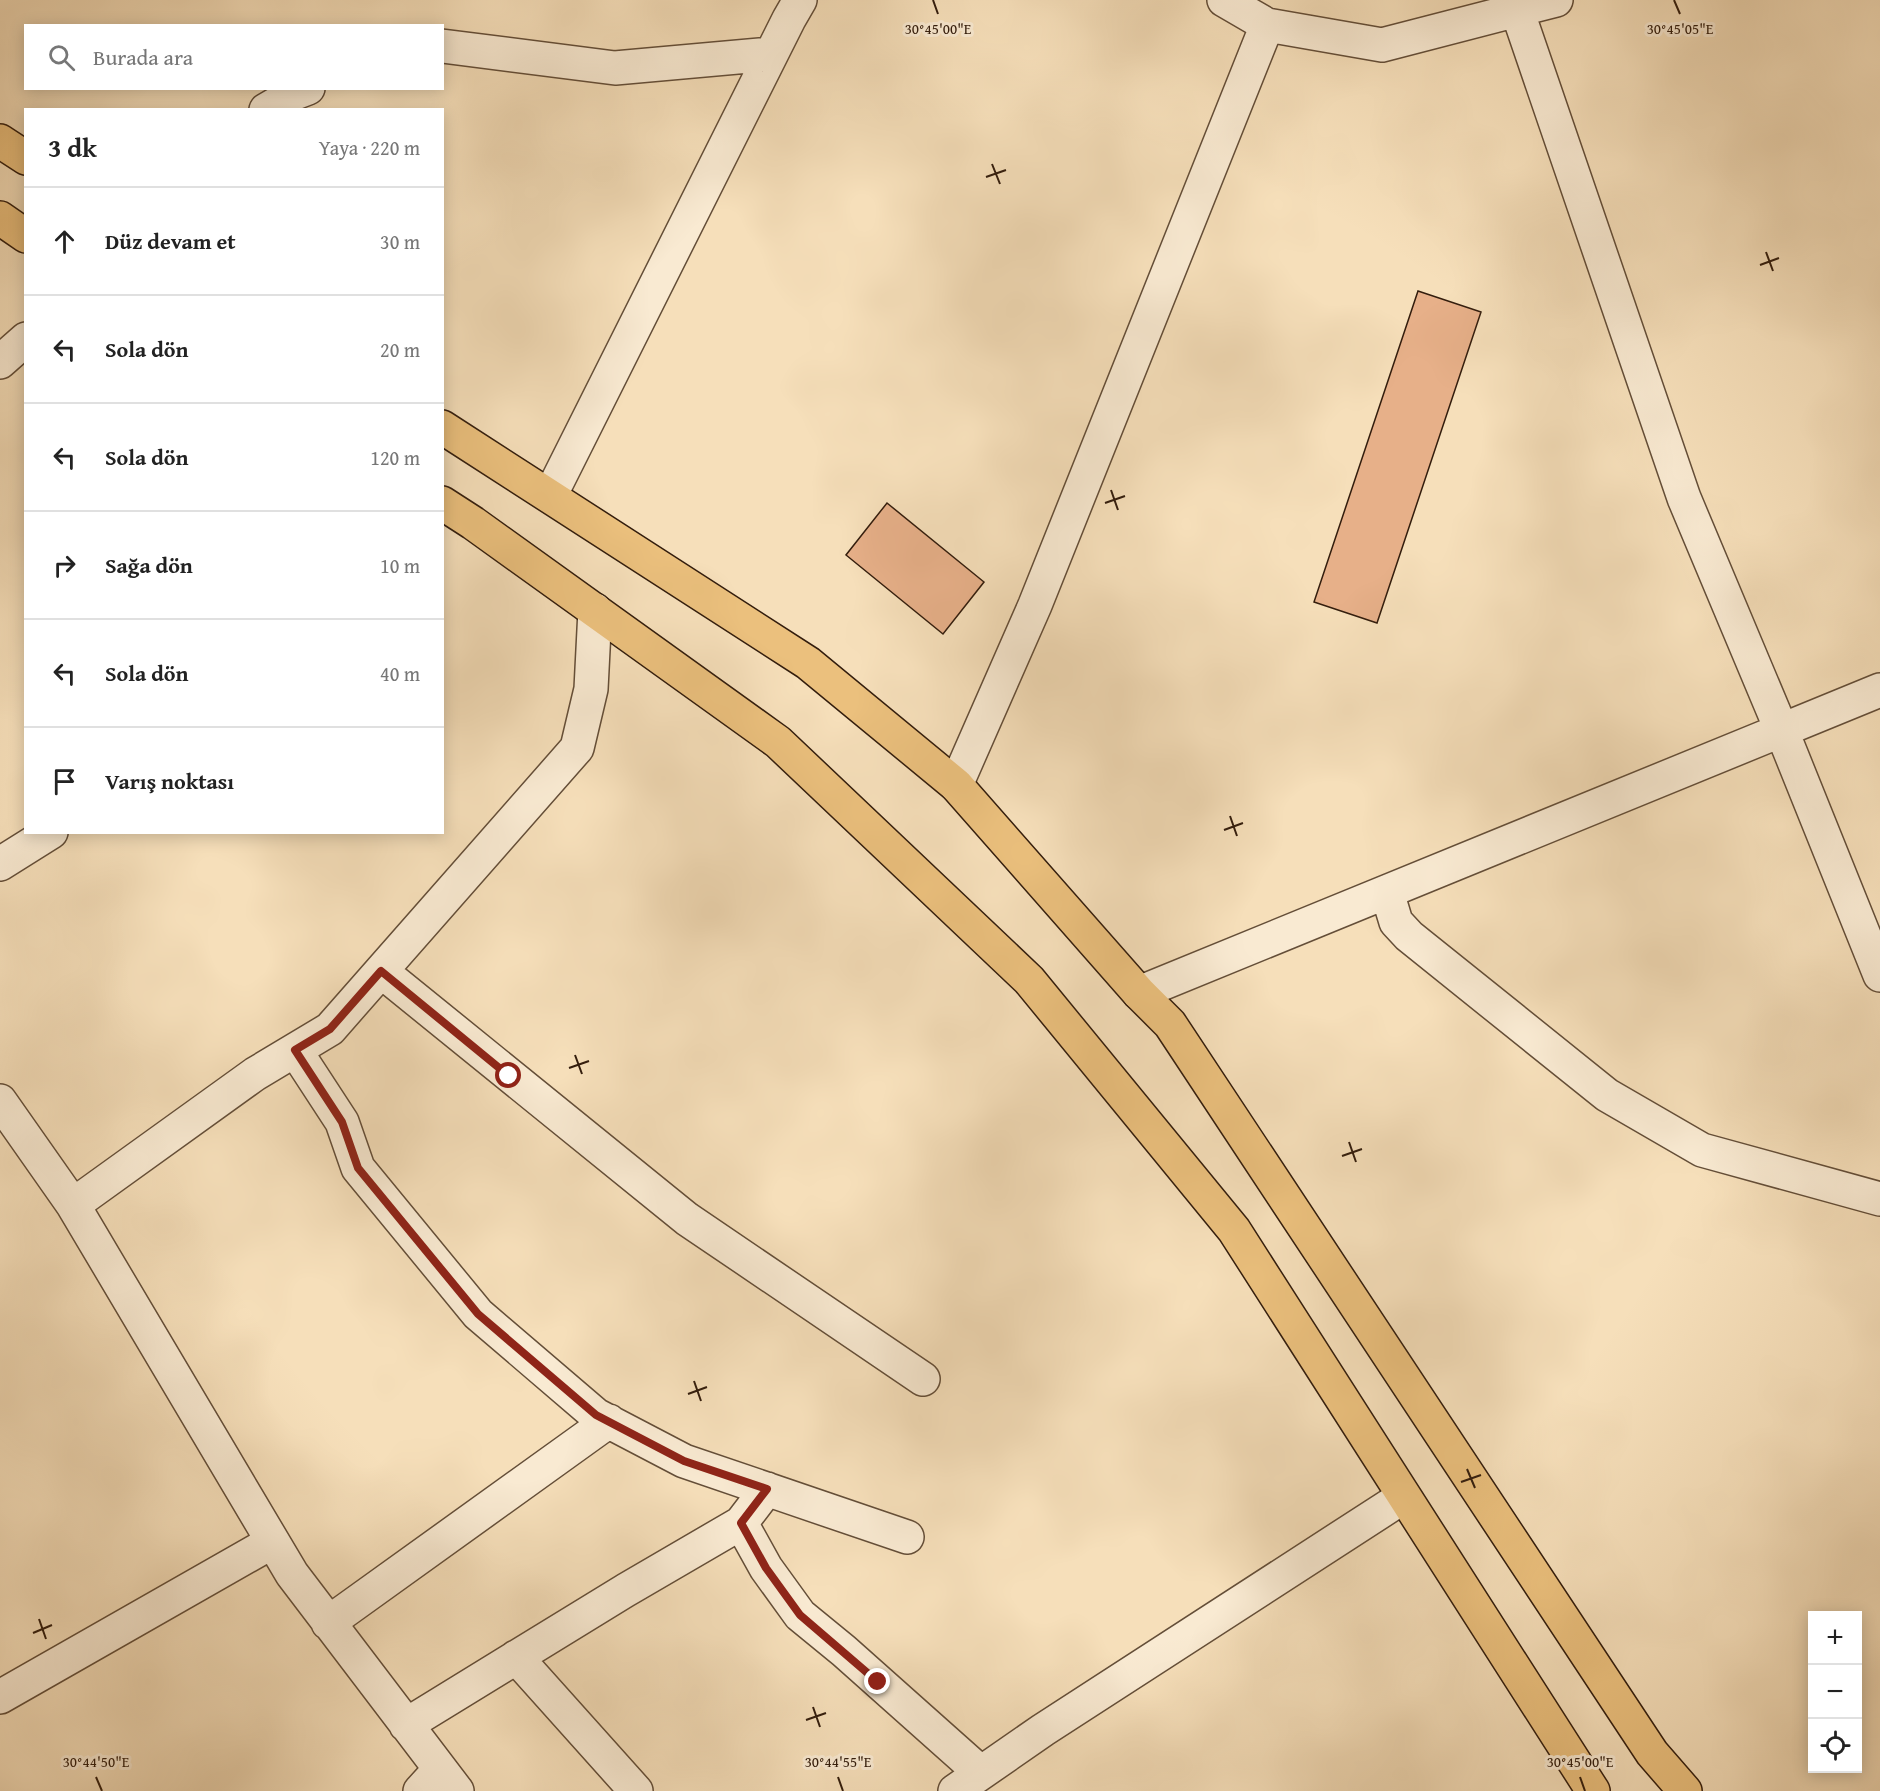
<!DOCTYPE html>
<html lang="tr">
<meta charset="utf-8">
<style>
:root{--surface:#fff;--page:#f6f6f6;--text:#222;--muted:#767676;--line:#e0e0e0}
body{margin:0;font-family:"Gentium Book Plus",serif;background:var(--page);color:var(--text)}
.controls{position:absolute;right:18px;bottom:18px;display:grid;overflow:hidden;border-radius:0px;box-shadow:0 3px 15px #0003}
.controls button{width:54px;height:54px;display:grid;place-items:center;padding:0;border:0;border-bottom:2px solid var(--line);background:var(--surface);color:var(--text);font:30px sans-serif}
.stop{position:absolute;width:18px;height:18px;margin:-14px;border:4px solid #8f2418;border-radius:50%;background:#fff}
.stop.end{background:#8f2418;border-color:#fff;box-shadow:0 2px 6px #0008}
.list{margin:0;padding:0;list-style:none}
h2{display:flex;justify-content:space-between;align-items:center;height:78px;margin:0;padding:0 24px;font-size:26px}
h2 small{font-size:20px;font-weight:400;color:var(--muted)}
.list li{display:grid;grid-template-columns:39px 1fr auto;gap:18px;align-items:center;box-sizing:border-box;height:108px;padding:0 24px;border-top:2px solid var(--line)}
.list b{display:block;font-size:22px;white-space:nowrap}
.list em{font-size:20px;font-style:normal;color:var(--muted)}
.icon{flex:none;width:33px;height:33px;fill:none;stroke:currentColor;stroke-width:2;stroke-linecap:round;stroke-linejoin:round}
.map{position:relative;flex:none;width:1880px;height:1791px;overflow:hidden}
.search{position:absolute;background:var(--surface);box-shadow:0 3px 15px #0003;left:24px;top:24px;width:420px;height:66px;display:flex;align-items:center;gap:15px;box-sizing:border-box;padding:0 21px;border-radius:0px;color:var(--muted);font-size:22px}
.panel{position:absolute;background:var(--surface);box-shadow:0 3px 15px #0003;left:24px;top:108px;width:420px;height:726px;border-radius:0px}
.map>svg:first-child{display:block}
.building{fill:#e7b089;stroke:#331d0d;stroke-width:1.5}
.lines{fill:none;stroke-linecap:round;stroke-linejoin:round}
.minor-casing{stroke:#644e38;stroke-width:36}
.major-casing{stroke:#331d0d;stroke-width:36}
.minor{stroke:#f9ead2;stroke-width:33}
.major{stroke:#ebc07d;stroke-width:33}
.route{stroke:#8f2418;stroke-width:8}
.ticks{fill:none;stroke:#331d0d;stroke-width:2}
.ticks-label{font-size:15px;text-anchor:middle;fill:#331d0d;stroke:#f9ead2;stroke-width:6;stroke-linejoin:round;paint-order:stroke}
</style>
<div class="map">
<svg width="1880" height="1791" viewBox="0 0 1880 1791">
<rect width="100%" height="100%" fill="#f6dfba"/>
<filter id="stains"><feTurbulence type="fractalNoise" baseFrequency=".00333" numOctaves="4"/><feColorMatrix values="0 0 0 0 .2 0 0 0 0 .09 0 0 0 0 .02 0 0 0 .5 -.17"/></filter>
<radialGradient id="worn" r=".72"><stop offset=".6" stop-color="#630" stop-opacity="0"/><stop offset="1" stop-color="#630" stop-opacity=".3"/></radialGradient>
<path class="building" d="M1418,291L1481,312L1377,623L1314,602Z
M887,503L984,582L943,634L846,555Z"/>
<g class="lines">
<defs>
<path id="minor" d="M1224,0L1267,25L1382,45L1556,0
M1517,10L1684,498L1781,729L1880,975
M442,46L615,68L771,54
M266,110L295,93L308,88
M0,362L26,339
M550,496L789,19L800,0
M956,785L1035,605L1267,25
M0,864L51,832
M1387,892L1396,922L1409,936L1607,1095L1702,1150L1880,1199
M381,971L687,1219L923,1379
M1139,993L1880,690
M295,1050L342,1122L358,1168L478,1314L596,1415L684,1461L907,1537
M0,1101L73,1205L292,1574L457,1791
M73,1205L255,1074L330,1029L577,748L591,689L595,610
M741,1523L766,1568L800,1615L844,1651L981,1773
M328,1623L609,1421
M516,1657L636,1791
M0,1697L272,1542
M406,1725L626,1590L741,1523L767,1489
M420,1791L440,1769
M955,1791L1043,1730L1403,1497"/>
<path id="major" d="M0,141L26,158
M0,218L26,236
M442,427L808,663L956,785L1139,993L1170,1024L1652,1753L1685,1791
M442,503L473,523L778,742L1029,980L1234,1230L1593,1791"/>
</defs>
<use href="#minor" class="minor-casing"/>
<use href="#major" class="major-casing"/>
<use href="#minor" class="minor"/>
<use href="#major" class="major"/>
</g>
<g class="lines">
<path class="route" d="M509,1076L381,971L330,1029L295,1050L342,1122L358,1168L478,1314L596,1415L684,1461L767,1489L741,1523L766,1568L800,1615L878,1682"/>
</g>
<path class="ticks" d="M933,0L938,14M1674,0L1680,14M992,164L1000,184M986,177L1006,170M1766,252L1773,271M1760,265L1779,258M1111,490L1118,510M1105,503L1125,496M1230,816L1237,836M1224,830L1243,823M575,1055L582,1074M569,1068L589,1061M1349,1142L1356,1162M1342,1156L1362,1149M694,1381L701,1401M688,1394L707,1387M1467,1469L1475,1488M1461,1482L1481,1475M39,1619L46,1639M33,1633L52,1625M813,1707L820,1727M806,1720L826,1713M96,1777L102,1791M838,1777L843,1791M1580,1777L1585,1791"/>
<g class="ticks-label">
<text x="938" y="34">30°45'00"E</text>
<text x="1680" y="34">30°45'05"E</text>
<text x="96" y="1767">30°44'50"E</text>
<text x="838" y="1767">30°44'55"E</text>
<text x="1580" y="1767">30°45'00"E</text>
</g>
<rect width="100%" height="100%" filter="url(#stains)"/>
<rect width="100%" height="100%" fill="url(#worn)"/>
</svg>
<div class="controls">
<button>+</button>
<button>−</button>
<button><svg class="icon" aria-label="locate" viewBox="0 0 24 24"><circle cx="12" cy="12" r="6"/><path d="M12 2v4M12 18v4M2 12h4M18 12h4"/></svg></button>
</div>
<div class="stop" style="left:509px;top:1076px"></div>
<div class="stop end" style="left:878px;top:1682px"></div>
<div class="search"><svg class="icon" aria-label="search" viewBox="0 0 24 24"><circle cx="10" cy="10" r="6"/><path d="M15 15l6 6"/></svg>Burada ara</div>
<section class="panel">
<h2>3 dk<small>Yaya · 220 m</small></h2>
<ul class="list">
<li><svg class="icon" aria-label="ahead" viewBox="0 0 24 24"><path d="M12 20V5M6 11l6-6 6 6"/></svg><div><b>Düz devam et</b></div><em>30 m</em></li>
<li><svg class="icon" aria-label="left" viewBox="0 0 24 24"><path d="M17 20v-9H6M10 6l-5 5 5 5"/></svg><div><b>Sola dön</b></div><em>20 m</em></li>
<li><svg class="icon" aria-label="left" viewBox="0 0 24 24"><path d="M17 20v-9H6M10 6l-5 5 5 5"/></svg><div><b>Sola dön</b></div><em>120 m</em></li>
<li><svg class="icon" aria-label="right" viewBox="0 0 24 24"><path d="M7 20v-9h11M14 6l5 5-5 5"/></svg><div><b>Sağa dön</b></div><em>10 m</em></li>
<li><svg class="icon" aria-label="left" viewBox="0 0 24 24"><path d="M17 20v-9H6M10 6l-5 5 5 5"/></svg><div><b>Sola dön</b></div><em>40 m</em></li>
<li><svg class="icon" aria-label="arrive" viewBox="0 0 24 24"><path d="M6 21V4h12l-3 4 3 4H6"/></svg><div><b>Varış noktası</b></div></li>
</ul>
</section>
</div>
